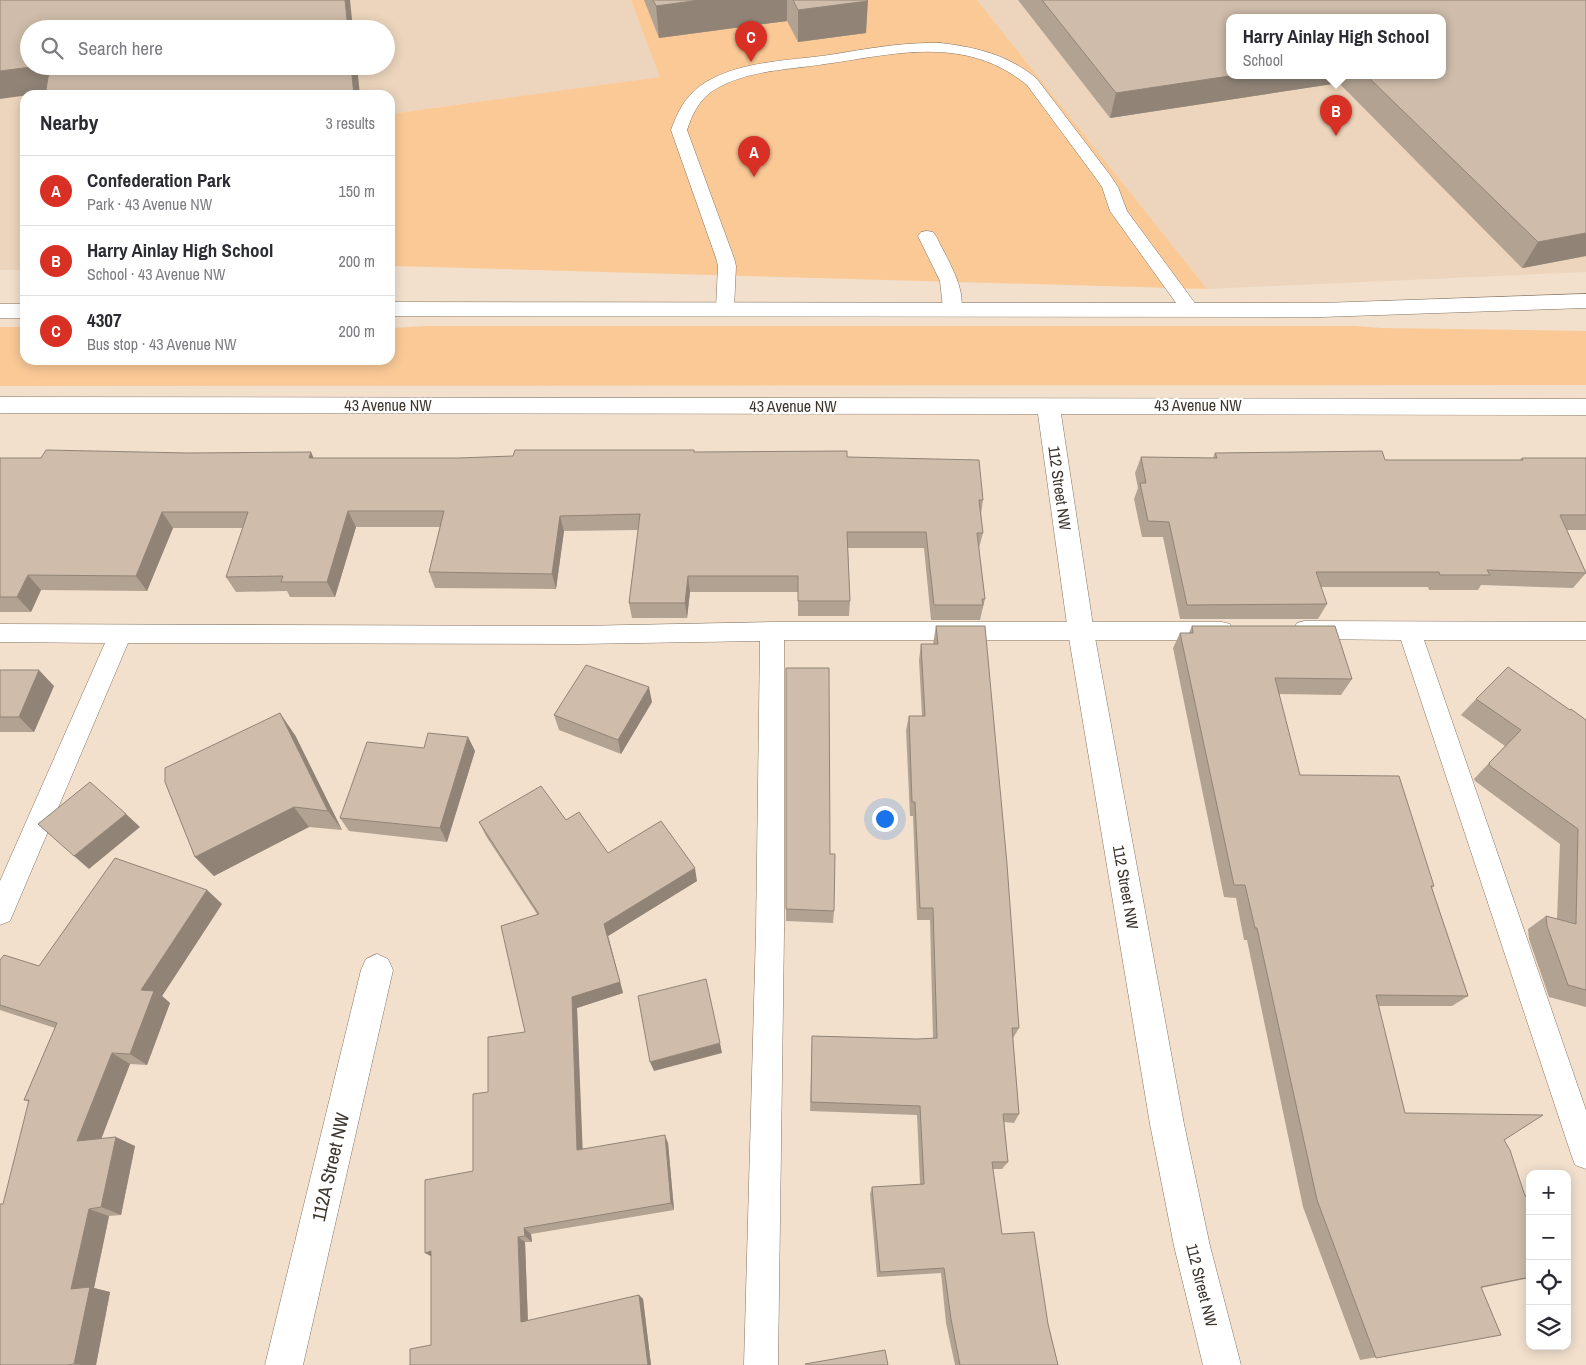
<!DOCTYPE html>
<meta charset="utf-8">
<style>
:root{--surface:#fff;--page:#f7f7f7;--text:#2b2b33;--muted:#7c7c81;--line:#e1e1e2;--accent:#d93025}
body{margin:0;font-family:"Archivo Narrow",sans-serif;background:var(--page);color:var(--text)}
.controls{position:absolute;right:15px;bottom:15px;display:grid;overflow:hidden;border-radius:10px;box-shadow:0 2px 12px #0003}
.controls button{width:45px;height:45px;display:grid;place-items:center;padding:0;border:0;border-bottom:1px solid var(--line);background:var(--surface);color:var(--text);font:25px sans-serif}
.you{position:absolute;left:884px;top:818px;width:18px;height:18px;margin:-12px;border:4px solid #fff;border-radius:50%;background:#1a73e8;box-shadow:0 0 0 8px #1a73e833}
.badge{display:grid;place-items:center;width:32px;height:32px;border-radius:50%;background:var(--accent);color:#fff;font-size:16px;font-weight:700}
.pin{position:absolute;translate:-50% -41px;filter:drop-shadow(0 1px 2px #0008)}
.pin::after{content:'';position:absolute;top:26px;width:18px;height:15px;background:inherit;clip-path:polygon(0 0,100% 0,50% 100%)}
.popup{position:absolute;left:1226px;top:14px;width:220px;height:65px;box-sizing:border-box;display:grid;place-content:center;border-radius:10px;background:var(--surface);filter:drop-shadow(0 1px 4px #0005);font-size:16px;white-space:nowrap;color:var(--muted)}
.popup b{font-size:19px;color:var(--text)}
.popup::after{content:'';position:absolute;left:50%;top:100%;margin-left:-10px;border:10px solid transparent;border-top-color:var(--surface)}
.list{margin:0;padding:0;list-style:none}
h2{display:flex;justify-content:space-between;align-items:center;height:65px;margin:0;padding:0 20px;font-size:21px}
h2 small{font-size:16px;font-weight:400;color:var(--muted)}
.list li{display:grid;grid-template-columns:32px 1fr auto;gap:15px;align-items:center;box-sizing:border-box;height:70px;padding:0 20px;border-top:1px solid var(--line)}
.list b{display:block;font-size:19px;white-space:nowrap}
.list p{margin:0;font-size:16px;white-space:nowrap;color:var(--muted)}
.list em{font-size:16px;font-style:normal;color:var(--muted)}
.icon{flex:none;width:28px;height:28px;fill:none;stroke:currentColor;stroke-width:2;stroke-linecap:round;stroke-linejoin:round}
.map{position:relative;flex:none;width:1586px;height:1365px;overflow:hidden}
.search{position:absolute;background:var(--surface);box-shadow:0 2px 12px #0003;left:20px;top:20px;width:375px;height:55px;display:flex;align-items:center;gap:12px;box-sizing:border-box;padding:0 18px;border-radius:28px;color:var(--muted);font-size:19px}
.panel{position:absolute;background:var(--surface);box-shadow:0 2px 12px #0003;left:20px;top:90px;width:375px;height:275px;border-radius:15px}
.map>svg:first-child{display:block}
.built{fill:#ecd5bc;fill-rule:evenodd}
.green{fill:#fac996}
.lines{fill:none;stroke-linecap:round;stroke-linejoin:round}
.lane-casing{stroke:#847463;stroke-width:1}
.street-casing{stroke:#847463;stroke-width:1}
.secondary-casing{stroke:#847463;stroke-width:1}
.lane{fill:#fff;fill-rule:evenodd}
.street{fill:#fff;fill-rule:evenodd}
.secondary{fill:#fff;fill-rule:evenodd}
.wall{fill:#b2a292;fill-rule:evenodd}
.shaded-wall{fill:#918477}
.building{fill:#cfbcaa;stroke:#918477}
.labels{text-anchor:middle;stroke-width:4.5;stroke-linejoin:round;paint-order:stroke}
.street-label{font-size:16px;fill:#3c352d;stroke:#fff}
.near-street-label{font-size:19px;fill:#3c352d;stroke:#fff}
</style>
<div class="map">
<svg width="1586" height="1365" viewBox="0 0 1586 1365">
<rect width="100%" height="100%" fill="#f2e0cd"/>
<path class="built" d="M0,0H631L661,77L390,114V95H25V270H0ZM29,29H386V66H29Z
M977,0H1586V272L1207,289ZM1230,17H1442V75H1230Z"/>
<path class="green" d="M631,0H977L1207,289L393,266L390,240V114L660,77Z
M427,326H1355L1382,328L1586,331V385L0,386V327H25V360H390V328Z"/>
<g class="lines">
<defs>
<path id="lane" d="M940,43C976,47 1009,55 1037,79L1110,175L1118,187L1127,211L1200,310L1198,314L1191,316L1184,314L1110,211L1102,187L1095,177L1027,85C1006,68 984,58 958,54C914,47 869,58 825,64C788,70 743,70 711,92C698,102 692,115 687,130L734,258L736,266L734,308L732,312L725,314L718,312L716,308L718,266L716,258L671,130C677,113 685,97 700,86C735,61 788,61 829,55C866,49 902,42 940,43Z
M927,231L933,232L936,236C944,253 970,294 959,312L952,314L945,312L943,308L940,281L918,236L921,232Z
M1305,621L1586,622V640H1424L1586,1110V1169L1575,1165L1571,1154L1401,640L1305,639L1297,637L1293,630L1297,623Z
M772,622H1222L1230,624L1234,631L1230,638L1222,640H784V931L778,1365H744L756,931L760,641L578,644L128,643L10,921L0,925V881L105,643L0,642V624L578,626Z"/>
<path id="street" d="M0,397L1586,399V415L1061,414L1094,632L1184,1124L1210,1246L1241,1365H1203L1174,1246L1150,1124L1068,632L1038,414L0,413Z
M377,954L388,959L393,970L303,1365H265L361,970L366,959Z"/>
<path id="secondary" d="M1586,294V308L1322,317L390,316V302L1322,303Z
M0,304H25V318H0Z"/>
</defs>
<use href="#lane" class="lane-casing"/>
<use href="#street" class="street-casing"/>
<use href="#secondary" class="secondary-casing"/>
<use href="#lane" class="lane"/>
<use href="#street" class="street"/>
<use href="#secondary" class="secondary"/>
</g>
<path class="wall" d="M644,0H867L866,33L798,42L787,21L659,38Z
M1018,0H1586V256L1522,268L1339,83L1110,118ZM1230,17L1442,75H1230Z
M694,452L847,457L983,500L981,514L983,533L979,548L985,599L980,620H931L924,548H848L850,601L849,616H798V592H690L687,618H632L629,603L638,530L564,531L556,589L435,588L429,572L440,527H356L335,597H290L287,591L236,592L226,577L243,528H173L147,591L41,590L31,612H0V458H459Z
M1215,453L1385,460H1519L1522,458H1586V530H1567L1586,573L1573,588L1481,585L1478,590H1429L1428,587H1321L1327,604L1318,619H1180L1163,537H1142L1134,499L1138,488L1135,473L1141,457L1213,458Z
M936,626L1019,1028L1013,1038L1019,1114L1014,1123L1004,1122L1008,1162L1002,1169H993L1002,1234L1048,1324L1058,1365H955L946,1323L941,1273L877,1277L870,1194L872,1187L920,1184L917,1115L810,1111L812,1036L917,1039H933L930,920H917L913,816H910L906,730L909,716H922L919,660L921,644H933Z
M1192,626L1352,679L1341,695L1279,694L1300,775L1434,886L1432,888L1468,996L1452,1006H1378L1405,1113L1504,1140L1524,1193L1530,1205V1278L1481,1288L1501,1335L1360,1360L1303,1207L1247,940H1244L1236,898L1224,897L1173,648L1180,633H1189Z
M786,668L830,854L834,911L833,923L786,921Z
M0,670L54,686L34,732H0Z
M1476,699L1570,710L1586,720V1007L1549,997L1529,939L1528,929L1546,916L1557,919L1560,844L1475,781L1474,779L1505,746L1461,715Z
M652,702L621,754L559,730L554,715Z
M295,735L342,830L309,827L214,876L195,857Z
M468,737L475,751L447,842L349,831L340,818L424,748Z
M566,820L608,853L697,881L608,936L623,993L577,1008L582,1149L668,1143L674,1210L531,1234L532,1242H525L528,1321L639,1295L643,1299L651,1365H410L431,1345L473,1171L525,1032L537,914L486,836L479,822Z
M207,890L222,904L162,996L170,1003L147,1065L130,1064L101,1139L135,1146L121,1215L109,1216L94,1288L110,1292L96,1365H0L29,1102L24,1100L55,1028L0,1010V960L39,966Z"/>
<path class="shaded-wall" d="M345,0H350L353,29H348Z
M700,0H787V21L659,38L656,6Z
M868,1L866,33L798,42V10Z
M39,66H51L64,90L0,99V71Z
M351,66H357L360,95H354Z
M1236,75H1342L1339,83L1110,118L1116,93Z
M1586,233V256L1522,268L1538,242Z
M311,452L318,468L309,458Z
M348,511L356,527L335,597L327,582Z
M162,512L173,528L147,591L136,576Z
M560,516L564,531L556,589L552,574Z
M28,575L41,590L31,612L17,597Z
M688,576L690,592L687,618L685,603Z
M39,670L54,686L34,732L19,717Z
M649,687L652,702L621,754L618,740Z
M280,713L295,735L342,830L328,811Z
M468,737L475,751L447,842L440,828Z
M294,807L309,827L214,876L195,857Z
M126,814L140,827L89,869L74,856Z
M695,868L697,881L608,936L623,993L577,1008L583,1157L577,1150L572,997L604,924Z
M207,890L222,904L162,996L170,1003L147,1065L130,1054L141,990Z
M720,1043L722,1053L654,1071L650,1062Z
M112,1053L130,1064L97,1150L77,1141Z
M665,1135L668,1143L674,1210L671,1203Z
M116,1137L135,1146L121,1215L101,1207Z
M89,1209L109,1216L94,1288L110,1292L96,1365H81L74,1364L71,1289Z
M524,1228L531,1234L532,1242L525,1236Z
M518,1237L525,1242L528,1326L521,1322Z
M431,1251L434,1258L425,1253Z
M639,1295L643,1299L651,1365H648Z"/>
<path class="building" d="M0,0H345L348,29H29V66H39L0,71Z
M653,0H700L656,6Z
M793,0H867L868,1L798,10Z
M1042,0H1586V233L1538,242L1366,75H1442V17H1230V75H1236L1116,93Z
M50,66H351L354,95H45Z
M46,450L188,453L311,452L309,458H459L513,456L515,450H694V452L847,451V457L979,460L983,500H979L983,533H977L985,599H982L983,605H934L926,532H847L850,601H798V576H688L685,603H629L640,514L560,516L552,574L429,572L444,511H348L327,582H281L283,576L226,577L248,512H162L136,576L28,575L17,597H0V458H41Z
M1382,451L1385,460H1523L1522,458H1586V515H1560L1586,573L1487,570L1490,575H1440L1439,572H1316L1327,604L1187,605L1169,522L1148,521L1140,483H1146L1141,457L1217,458L1215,453Z
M936,626H985L1007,864L1019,1028H1012L1019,1114H1003L1008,1162H992L1002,1234L1034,1232L1048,1324L1058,1365H960L951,1319L944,1268L880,1272L872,1187L924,1184L920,1106L811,1102L812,1036L917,1039L937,1038L933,908H920L915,802H912L909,716H925L921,644H938Z
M1192,626H1335L1352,679L1275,678L1300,775L1399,776L1434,886H1431L1468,996L1376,995L1405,1113L1543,1115L1504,1140L1510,1150L1524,1193L1530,1205V1277L1481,1287L1501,1335L1376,1358L1317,1200L1257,928H1255L1245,885H1234L1180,633H1193Z
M586,665L649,687L618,740L554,715Z
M1508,667L1570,710L1571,709L1586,720V990L1568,985L1547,926L1546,916L1576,924L1578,829L1490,766L1489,763L1521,730L1476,699Z
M786,668H829L830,854H835L834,911L786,909Z
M0,670H39L19,717H0Z
M280,713L328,811L294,807L195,857L165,782V768Z
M428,733L468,737L440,828L340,818L367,742L424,748Z
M90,782L126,814L74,856L38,824Z
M541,786L566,820L579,812L608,853L661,821L695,868L604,924L620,982L572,997L577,1150L665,1135L671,1203L524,1228L525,1236L518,1237L521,1322L639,1295L648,1365H410V1349L431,1345V1251L425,1253V1180L473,1171V1094L488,1092V1037L525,1032L501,926L539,914L479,822Z
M115,858L207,890L141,990L154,991L130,1054L112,1053L77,1141L116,1137L101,1207L89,1209L71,1289L90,1287L74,1364L67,1365H0V1204H3L29,1100H24L57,1023L0,1005V960L4,955L39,966Z
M706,979L720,1043L650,1062L638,996Z
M885,1350L888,1365H806L805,1364Z"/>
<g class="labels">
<g class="street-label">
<text x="388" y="411">43 Avenue NW</text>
<text x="1198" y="411">43 Avenue NW</text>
<text x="793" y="412">43 Avenue NW</text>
<text transform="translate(1060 488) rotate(82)" y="6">112 Street NW</text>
<text transform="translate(1126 887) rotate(80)" y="6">112 Street NW</text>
<text transform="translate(1202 1285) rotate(76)" y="6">112 Street NW</text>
</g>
<g class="near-street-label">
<text transform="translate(330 1167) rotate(-77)" y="7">112A Street NW</text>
</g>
</g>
</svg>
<div class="controls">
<button>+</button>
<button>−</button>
<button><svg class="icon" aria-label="locate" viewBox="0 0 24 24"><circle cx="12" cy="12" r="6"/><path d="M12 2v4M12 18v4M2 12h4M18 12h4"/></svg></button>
<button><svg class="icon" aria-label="layers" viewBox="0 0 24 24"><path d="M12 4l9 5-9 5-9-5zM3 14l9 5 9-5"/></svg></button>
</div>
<div class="you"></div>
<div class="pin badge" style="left:754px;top:177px">A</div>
<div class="pin badge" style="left:1336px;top:136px">B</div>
<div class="popup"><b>Harry Ainlay High School</b>School</div>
<div class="pin badge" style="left:751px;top:62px">C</div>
<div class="search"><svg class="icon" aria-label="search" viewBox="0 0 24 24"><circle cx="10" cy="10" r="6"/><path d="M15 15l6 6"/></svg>Search here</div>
<section class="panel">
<h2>Nearby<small>3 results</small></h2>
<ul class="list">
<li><span class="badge">A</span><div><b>Confederation Park</b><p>Park · 43 Avenue NW</p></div><em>150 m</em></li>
<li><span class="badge">B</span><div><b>Harry Ainlay High School</b><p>School · 43 Avenue NW</p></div><em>200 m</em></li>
<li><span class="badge">C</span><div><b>4307</b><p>Bus stop · 43 Avenue NW</p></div><em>200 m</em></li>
</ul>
</section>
</div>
